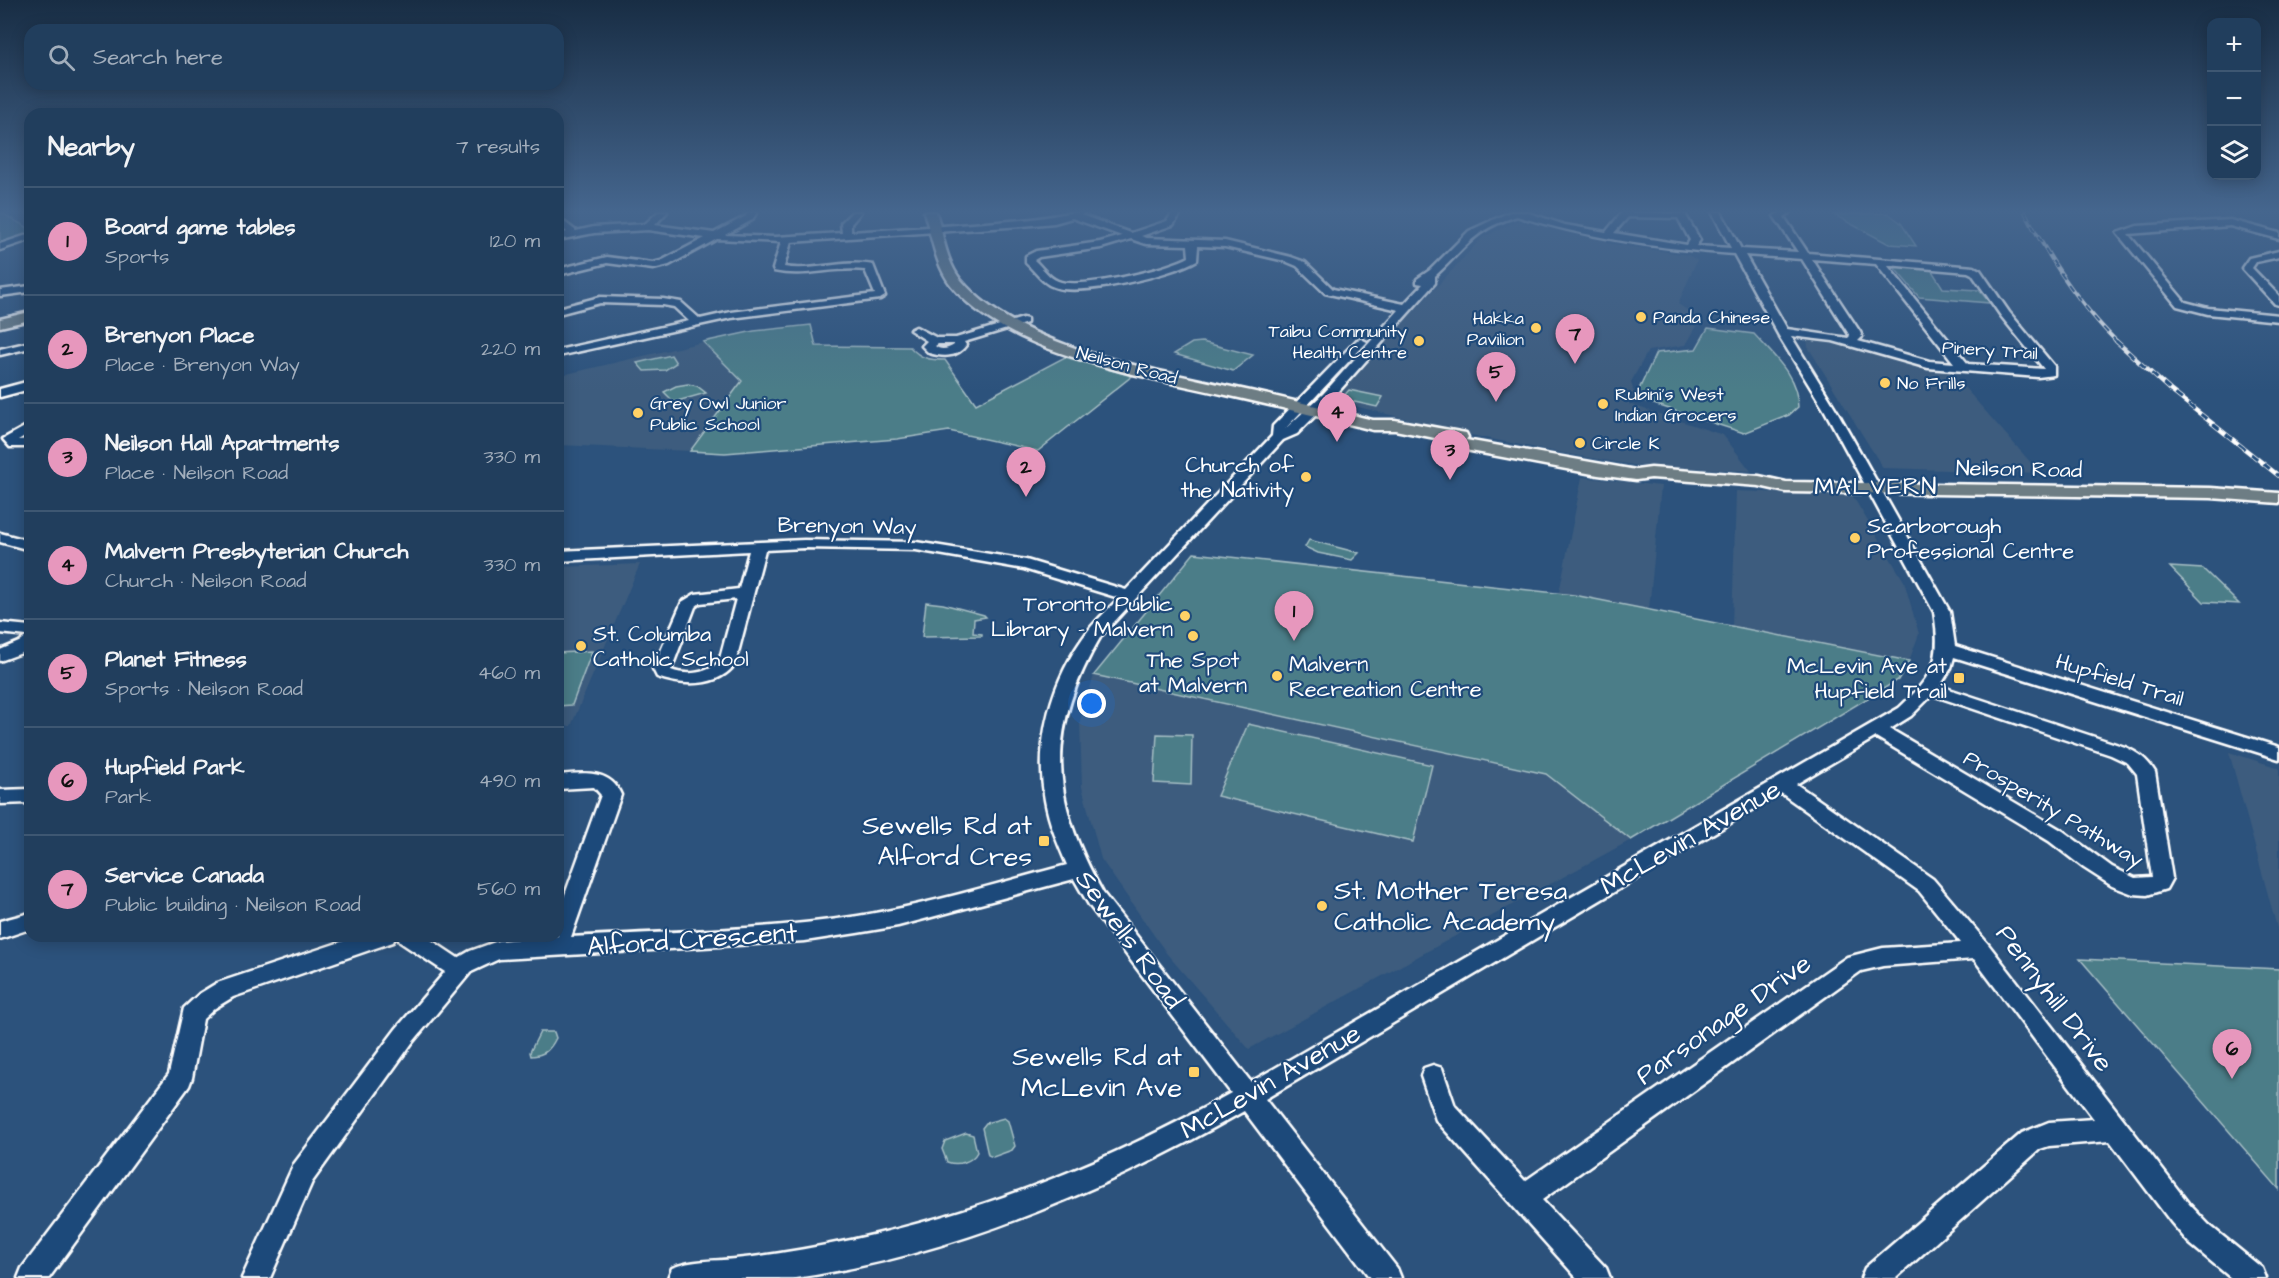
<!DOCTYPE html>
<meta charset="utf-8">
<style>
:root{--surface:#213e5d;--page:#294563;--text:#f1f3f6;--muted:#a2aebc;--line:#3e5772;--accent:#e797bd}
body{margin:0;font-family:"Architects Daughter",sans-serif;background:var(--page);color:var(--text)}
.controls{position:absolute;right:18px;top:18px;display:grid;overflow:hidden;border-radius:12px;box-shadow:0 3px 15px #0003}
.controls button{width:54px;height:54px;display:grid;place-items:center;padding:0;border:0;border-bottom:2px solid var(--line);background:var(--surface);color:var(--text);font:30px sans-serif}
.you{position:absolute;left:1092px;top:704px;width:21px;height:21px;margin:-15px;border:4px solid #fff;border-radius:50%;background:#1a73e8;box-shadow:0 0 0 9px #1a73e833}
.badge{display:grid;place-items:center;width:39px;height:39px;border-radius:50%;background:var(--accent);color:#111;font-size:20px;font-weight:700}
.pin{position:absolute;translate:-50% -50px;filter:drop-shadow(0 2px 3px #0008)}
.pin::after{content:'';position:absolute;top:32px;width:21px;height:18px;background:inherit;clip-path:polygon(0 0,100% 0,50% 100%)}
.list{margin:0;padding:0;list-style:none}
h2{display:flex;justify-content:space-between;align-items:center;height:78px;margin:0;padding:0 24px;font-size:26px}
h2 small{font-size:20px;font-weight:400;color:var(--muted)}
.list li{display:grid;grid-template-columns:39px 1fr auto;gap:18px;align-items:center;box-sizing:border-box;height:108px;padding:0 24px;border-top:2px solid var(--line)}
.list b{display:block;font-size:22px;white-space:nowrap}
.list p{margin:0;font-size:20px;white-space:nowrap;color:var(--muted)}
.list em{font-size:20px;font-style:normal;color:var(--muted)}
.icon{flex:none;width:33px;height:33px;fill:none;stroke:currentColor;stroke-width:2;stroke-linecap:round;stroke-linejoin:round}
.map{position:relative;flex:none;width:2279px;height:1278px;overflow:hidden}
.search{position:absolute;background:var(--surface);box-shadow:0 3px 15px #0003;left:24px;top:24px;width:540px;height:66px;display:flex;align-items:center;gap:15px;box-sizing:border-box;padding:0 21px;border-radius:18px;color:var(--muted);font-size:22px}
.panel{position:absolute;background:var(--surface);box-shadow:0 3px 15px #0003;left:24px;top:108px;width:540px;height:834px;border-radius:18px}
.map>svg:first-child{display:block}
.built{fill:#3c5c7e}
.green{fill:#4c7d88;stroke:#a6bec4;stroke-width:1.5}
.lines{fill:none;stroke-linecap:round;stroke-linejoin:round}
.minor-casing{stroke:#fff;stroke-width:5}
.major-casing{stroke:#fff;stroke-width:5}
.minor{fill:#1f4a7a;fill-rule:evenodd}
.major{fill:#6d7d84;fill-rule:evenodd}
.rail-far1-casing{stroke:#fff;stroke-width:4}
.rail-casing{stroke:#fff;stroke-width:4.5}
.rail-far1{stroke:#1f4a7a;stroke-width:2;stroke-dasharray:7;stroke-linecap:butt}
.rail{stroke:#1f4a7a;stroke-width:3;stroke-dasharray:8;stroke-linecap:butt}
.poi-dot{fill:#ffd166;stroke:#1f4a7a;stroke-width:2}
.labels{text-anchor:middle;stroke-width:4.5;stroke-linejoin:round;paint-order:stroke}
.far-poi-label{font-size:18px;fill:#fff;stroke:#1f4a7a;text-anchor:start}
.far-street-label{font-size:18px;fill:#fff;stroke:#1f4a7a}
.poi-label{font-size:22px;fill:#fff;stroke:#1f4a7a;text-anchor:end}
.street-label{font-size:22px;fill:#fff;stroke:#1f4a7a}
.neighbourhood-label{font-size:24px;letter-spacing:1.5px;fill:#fff;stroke:#1f4a7a}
.near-poi-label{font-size:27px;fill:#fff;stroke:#1f4a7a;text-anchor:end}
.near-street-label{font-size:27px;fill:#fff;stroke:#1f4a7a}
</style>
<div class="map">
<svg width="2279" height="1278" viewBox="0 0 2279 1278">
<rect width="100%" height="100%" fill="#2c527c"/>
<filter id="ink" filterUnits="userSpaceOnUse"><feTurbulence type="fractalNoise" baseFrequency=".0167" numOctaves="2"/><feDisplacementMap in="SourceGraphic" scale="12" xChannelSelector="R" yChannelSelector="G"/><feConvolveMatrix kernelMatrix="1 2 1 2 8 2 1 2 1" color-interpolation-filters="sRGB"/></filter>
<g filter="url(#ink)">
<path class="built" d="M1518,221L1609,239L1606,243L1688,255L1697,260L1678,304L1699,318L1697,324L1685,345L1648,351L1631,382L1634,393L1629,404L1723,435L1751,471L1638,466L1555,452L1466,434L1331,400L1483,237Z
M1807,338L1844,344L1895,360L1950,371L2040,473L1883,468L1808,347Z
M703,342L742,381L690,451L558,445V376Z
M1582,477L1661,486L1649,610L1559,593Z
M1736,491L1852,495L1904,581L1919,634L1909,661L1732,626Z
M640,564L571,726H558V567Z
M1094,675L1546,774L1631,840L1249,1049L1167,954L1101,859L1082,787L1080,721Z
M2229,752L2279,768V935Z"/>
<path class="green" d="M0,212L30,229V234L0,245Z
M1888,213L1901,223L1916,246L1889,244L1834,215Z
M1892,265L1929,266L1943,288L1979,290L1990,303L1919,297Z
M811,325L816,346L910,347C921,359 930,360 945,360L976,404L1065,357L1132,376L1038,451L949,431L897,439L725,453L690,451L742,381L703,342L754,331Z
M1708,328L1754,334C1773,355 1798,376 1798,407L1789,415L1744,433L1635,398L1656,353L1696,349Z
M1202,342L1253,355L1233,371L1174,354L1192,343Z
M671,355L676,363L665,370L644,371L637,363Z
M688,384L697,386L706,393L674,402L664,392L676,386Z
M1349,390L1383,397L1377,407L1341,399Z
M1309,540L1359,553L1352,560L1318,553L1305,547Z
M1194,553L1574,595L1909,661L1898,680L1631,840L1546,774L1094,675Z
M2170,567L2203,569L2239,604L2204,602Z
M926,602L943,604L984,615L986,617L974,619L973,633L982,634V636L922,637Z
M592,651L572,705L558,706V653Z
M1248,724L1432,765L1413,842L1217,796Z
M1157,734L1192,735L1191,785L1154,783Z
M2080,959L2279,969V1189Z
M540,1032H554L556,1038C550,1050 545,1055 531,1056L530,1052Z
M1004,1118L1008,1121L1015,1146L1012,1150L993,1157L988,1155L982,1128L986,1123Z
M966,1133L973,1135L977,1152C972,1162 958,1166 947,1162L942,1149L945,1141Z"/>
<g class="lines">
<defs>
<path id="minor" d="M658,212H667L655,225L714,233L746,216L748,212H757L752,220L725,235L775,237L842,233L841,223L852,212H861L851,224V232C908,228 965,225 1022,220C1043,219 1064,212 1085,212L1081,215L1131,233L1167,221L1173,212H1182L1173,225L1141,236L1147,238L1225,241L1291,257L1305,262L1333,289L1404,304L1423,284L1417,283V279L1430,270L1469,231L1510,212H1526L1565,225L1606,232L1622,212L1685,214L1700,240L1696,246L1731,248L1712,212H1721L1741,249L1798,252L1774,216L1781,212H1791L1784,217L1808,253L1974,267L1980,270L2009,312L2054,366V375L2038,377L1928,368L1833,341L1791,336L1837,411L1950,612L1955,646L2279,747V759L1954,657L1951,668L1940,686L2125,747C2138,753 2147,759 2155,772L2172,878L2166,889L2147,895L2133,894L2112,886L2084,868L2049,841L1876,737L1796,784L1933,879L1988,944L2189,1204L2209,1225L2262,1268L2266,1278H2231L2189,1243L2171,1222L2110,1141L2049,1146L2040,1149L1896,1278H1861L1865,1268L2022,1133L2049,1122L2094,1119L1974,959L1883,966L1861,971L1542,1200L1606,1268L1610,1278H1577L1436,1120L1421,1076L1424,1068L1433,1065L1442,1068L1455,1106L1525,1181L1847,957L1883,948L1961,943L1919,891L1781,793L1265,1099L1397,1268L1401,1278H1370L1244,1111C1106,1190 954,1255 795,1278C782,1278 768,1278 754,1278C726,1278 697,1278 668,1278L672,1268C691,1260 714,1261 735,1259C774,1255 813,1248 851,1240C991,1209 1106,1163 1231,1093L1089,905L1074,879L898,926L857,933L805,941L499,959L471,972L412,1043L312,1182L270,1278H242L294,1164L396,1029L445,972L400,942L397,936H425L458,958L470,951L498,941L558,936V914L601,795L594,787L558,789V775C582,773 610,768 621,795L571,937C667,931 764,931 858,916C929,905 998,883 1067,865C1058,844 1049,823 1045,800C1034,742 1052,678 1088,631C1097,619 1109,609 1119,598L1024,569L916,550L804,548L765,550L735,664C718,688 682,686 657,677L653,669L682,602L695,594L739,589L749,551L558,561V551L804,540L916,542L1026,560L1126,590L1272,436L1273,426L1357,340L1361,339L1367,342L1285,429L1323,394L1399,310L1325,293L1297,266L1285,261L1225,247L1198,246L1197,260C1172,275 1081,297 1054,287C1042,283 1035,271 1026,263V256L1036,251L1100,242L1122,236L1072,218L1054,223L1022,226L791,242L784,267C813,272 843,259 873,265L885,296L880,299L731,318L558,356V350L689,321L674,307L663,305L600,303L558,314V308L600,297L663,299L681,302L700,319L731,312L875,294L865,270C834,266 805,278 774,271L773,269L781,242L717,239L669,265L653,269L607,263L558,275V269L607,257L653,263L661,261L705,238L648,230L594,233L558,240V234L567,232L558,225V217L576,231L594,227L645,224ZM1517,216C1587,238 1661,249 1734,254L1779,336L1825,411L1934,612C1942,660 1934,675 1899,708L1251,1082L1103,893C1050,799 1045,731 1101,636L1283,440L1297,434L1331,400L1435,283V276C1467,247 1472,230 1517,216ZM1628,217L1678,218L1690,240L1687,245L1614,233ZM1131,239L1146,244L1188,245L1189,257C1168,269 1080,290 1058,281C1049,278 1042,267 1034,260L1039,257L1101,248ZM1745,255L1802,259L1850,336L1848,338L1787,329ZM1812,259L1876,264L1954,363L1929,361L1858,341L1862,337L1860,332ZM1887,265L1968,272L1972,274L2001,316L2044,369L1968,364ZM736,599L719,662C706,674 687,676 671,670L695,607L700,603ZM1932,695L2111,755L2128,763L2137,774L2152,877L2135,878L2112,867L2063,831L1890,729L1911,716Z
M2230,220L2279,233V239L2230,226L2128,234L2185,302L2208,308L2279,315V321L2208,314L2177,306L2117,233L2137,226Z
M30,234V240L0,250V244Z
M2279,251V257L2256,262L2252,268L2279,296V305L2275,304L2242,268L2249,258Z
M30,286V292L0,296V290Z
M1023,318L1027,319V323L964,342L966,345C957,358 943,357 929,353L922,346L927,341L910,330L916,327L937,338H956ZM938,344H954V345C949,349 940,351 935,346Z
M30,342V348L0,355V349Z
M30,381V389L0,397V389Z
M30,424V433L18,440L30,439V447H10L3,439Z
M0,533L30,541V550L0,542Z
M0,623L30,626V650L0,661V650L19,642L27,636L0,633Z
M30,789V803L0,804V790Z
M30,913V929L0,939V921Z
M359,936H396L393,942L233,997L215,1008L203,1019L192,1078L189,1086L49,1278H18L22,1268L169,1074L184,1008L199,994L217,983Z"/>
<path id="major" d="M924,212H936C943,234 946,262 961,280C1017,347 1145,367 1227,386C1276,396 1324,408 1373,420H1395L1460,432L1466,433L1468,437L1466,440L1636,470L1651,468L1759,476L1786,482L2211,488L2279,493V503L2211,498L1786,492L1759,486L1651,478L1636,480L1598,475L1460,449L1440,439L1395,430H1373C1324,418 1275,406 1226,395C1144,376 1005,354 951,285C935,264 932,237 924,212Z
M30,312V320L0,327V319Z"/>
</defs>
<use href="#minor" class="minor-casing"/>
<use href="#major" class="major-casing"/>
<use href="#minor" class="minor"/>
<use href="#major" class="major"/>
<defs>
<path id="rail-far1" d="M2025,212C2050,261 2079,304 2118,343"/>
<path id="rail" d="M2116,341L2170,390L2279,476"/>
</defs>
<use href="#rail-far1" class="rail-far1-casing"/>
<use href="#rail" class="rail-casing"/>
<use href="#rail-far1" class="rail-far1"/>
<use href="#rail" class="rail"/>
</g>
</g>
<linearGradient id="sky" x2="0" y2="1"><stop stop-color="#182d44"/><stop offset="0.54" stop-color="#45668e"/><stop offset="1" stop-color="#45668e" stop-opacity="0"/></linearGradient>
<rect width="2279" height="391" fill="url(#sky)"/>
<g class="poi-dot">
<circle cx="1641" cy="317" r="6"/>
<circle cx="1536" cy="328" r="6"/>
<circle cx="1419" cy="341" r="6"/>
<circle cx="1885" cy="383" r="6"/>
<circle cx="1603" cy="404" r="6"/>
<circle cx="638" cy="413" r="6"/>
<circle cx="1580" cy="443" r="6"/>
<circle cx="1306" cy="477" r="6"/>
<circle cx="1855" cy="538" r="6"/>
<circle cx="1185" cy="616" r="6"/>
<circle cx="1193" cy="636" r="6"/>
<circle cx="581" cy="646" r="6"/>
<circle cx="1277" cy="676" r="6"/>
<rect x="1953" y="672" width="12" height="12" rx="3"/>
<rect x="1038" y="835" width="12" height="12" rx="3"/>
<circle cx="1322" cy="906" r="6"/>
<rect x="1188" y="1066" width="12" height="12" rx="3"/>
</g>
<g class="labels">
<g class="far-poi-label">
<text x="1653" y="323">Panda Chinese</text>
<text x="1524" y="324" text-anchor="end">Hakka<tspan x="1524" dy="21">Pavilion</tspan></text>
<text x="1407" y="337" text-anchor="end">Taibu Community<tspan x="1407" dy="21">Health Centre</tspan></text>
<text x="1897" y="389">No Frills</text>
<text x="1615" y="400">Rubini's West<tspan x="1615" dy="21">Indian Grocers</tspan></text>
<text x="650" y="409">Grey Owl Junior<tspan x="650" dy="21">Public School</tspan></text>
<text x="1592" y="449">Circle K</text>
</g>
<g class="far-street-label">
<text transform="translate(1990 350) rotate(4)" y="6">Pinery Trail</text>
<text transform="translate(1127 365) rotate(15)" y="6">Neilson Road</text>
</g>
<g class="poi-label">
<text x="1294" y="472">Church of<tspan x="1294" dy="25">the Nativity</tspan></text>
<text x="1867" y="533" text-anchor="start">Scarborough<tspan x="1867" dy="25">Professional Centre</tspan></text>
<text x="1173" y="611">Toronto Public<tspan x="1173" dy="25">Library - Malvern</tspan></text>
<text x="593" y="641" text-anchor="start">St. Columba<tspan x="593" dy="25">Catholic School</tspan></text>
<text x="1193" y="667" text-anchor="middle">The Spot<tspan x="1193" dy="25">at Malvern</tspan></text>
<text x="1289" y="671" text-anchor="start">Malvern<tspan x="1289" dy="25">Recreation Centre</tspan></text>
<text x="1947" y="673">McLevin Ave at<tspan x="1947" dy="25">Hupfield Trail</tspan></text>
</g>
<g class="street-label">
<text transform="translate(2019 468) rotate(1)" y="8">Neilson Road</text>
<text transform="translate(847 525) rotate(1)" y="8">Brenyon Way</text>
<text transform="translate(2120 679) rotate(17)" y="8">Hupfield Trail</text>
<text transform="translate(2054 808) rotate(31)" y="8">Prosperity Pathway</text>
</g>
<g class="neighbourhood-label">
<text x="1876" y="494">MALVERN</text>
</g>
<g class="near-poi-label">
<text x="1032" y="834">Sewells Rd at<tspan x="1032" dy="31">Alford Cres</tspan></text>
<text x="1334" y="899" text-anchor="start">St. Mother Teresa<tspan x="1334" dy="31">Catholic Academy</tspan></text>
<text x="1182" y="1065">Sewells Rd at<tspan x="1182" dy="31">McLevin Ave</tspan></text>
</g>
<g class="near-street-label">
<text transform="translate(1690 837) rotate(-30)" y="9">McLevin Avenue</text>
<text transform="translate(692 939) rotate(-4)" y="9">Alford Crescent</text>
<text transform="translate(1130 939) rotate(54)" y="9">Sewells Road</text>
<text transform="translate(2055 998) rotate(53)" y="9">Pennyhill Drive</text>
<text transform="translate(1723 1019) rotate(-35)" y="9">Parsonage Drive</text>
<text transform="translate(1270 1081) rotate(-30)" y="9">McLevin Avenue</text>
</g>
</g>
</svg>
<div class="controls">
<button>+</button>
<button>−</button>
<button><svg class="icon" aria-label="layers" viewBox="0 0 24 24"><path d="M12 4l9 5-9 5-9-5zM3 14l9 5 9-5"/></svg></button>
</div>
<div class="you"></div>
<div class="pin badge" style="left:1294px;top:641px">1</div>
<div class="pin badge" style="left:1026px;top:497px">2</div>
<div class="pin badge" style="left:1450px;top:480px">3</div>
<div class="pin badge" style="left:1337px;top:442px">4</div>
<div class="pin badge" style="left:1496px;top:402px">5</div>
<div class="pin badge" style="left:2232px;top:1079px">6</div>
<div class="pin badge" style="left:1575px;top:364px">7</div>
<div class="search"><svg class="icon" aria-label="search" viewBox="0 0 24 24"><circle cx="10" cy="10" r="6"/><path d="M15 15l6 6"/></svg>Search here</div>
<section class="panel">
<h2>Nearby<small>7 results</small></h2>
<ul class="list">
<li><span class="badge">1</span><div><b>Board game tables</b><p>Sports</p></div><em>120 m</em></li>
<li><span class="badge">2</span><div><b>Brenyon Place</b><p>Place · Brenyon Way</p></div><em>220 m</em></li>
<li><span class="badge">3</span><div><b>Neilson Hall Apartments</b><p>Place · Neilson Road</p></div><em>330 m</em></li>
<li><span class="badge">4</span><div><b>Malvern Presbyterian Church</b><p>Church · Neilson Road</p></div><em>330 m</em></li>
<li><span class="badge">5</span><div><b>Planet Fitness</b><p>Sports · Neilson Road</p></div><em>460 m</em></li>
<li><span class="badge">6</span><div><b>Hupfield Park</b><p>Park</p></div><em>490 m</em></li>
<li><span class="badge">7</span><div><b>Service Canada</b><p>Public building · Neilson Road</p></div><em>560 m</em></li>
</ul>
</section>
</div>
